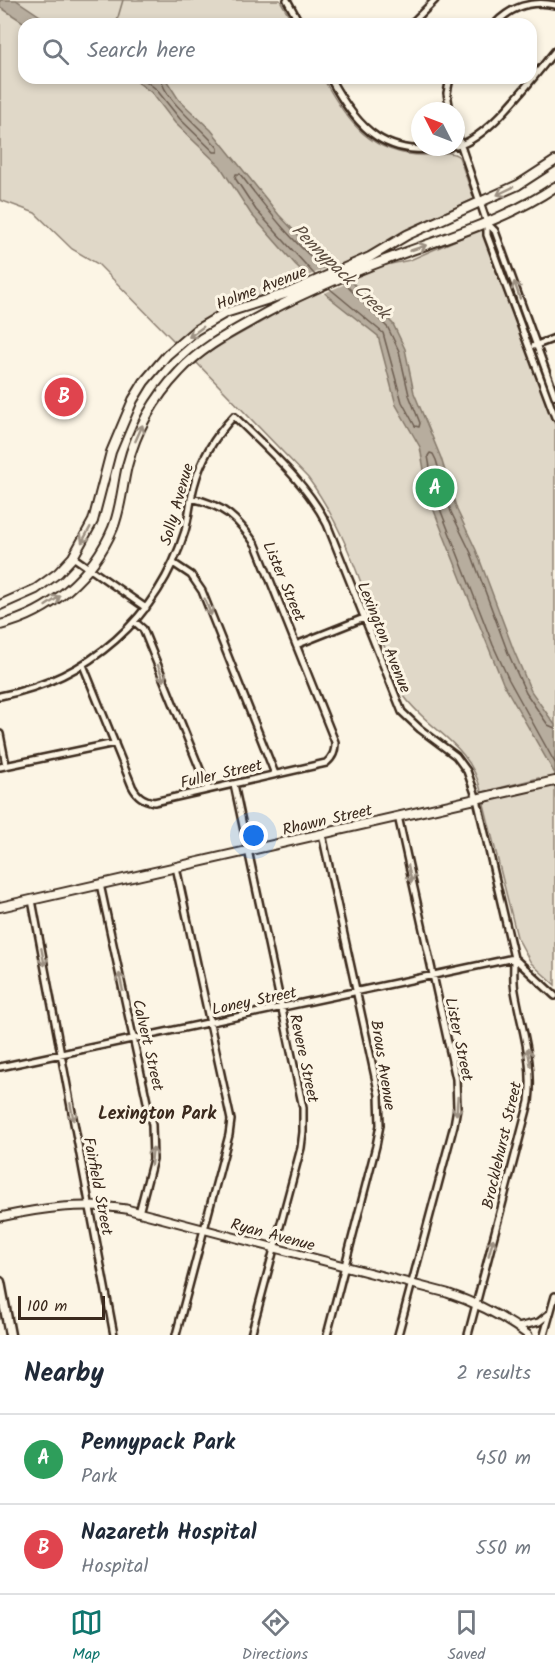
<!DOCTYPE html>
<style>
:root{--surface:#fff;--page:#f2f2f3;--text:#1f2937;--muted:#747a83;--line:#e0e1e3;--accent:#0f766e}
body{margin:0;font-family:Kalam,sans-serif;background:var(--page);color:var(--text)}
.compass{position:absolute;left:411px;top:102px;width:54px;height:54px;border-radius:50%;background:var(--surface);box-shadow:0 3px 9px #0003;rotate:312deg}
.scale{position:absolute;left:18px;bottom:15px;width:87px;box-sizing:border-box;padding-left:6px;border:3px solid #3b2a1e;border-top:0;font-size:16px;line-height:21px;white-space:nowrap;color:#3b2a1e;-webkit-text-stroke:4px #fcf5e5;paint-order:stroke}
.you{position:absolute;left:254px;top:836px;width:21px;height:21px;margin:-15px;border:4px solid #fff;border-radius:50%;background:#1a73e8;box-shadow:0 0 0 9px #1a73e833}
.badge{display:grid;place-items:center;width:39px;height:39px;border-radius:50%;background:var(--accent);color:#fff;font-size:20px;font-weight:700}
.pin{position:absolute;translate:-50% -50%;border:3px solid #fff;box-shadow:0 2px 6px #0006}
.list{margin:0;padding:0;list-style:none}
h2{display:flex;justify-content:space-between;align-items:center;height:78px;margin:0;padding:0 24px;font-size:26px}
h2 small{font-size:20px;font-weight:400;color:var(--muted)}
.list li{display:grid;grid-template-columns:39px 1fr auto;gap:18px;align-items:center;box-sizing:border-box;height:90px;padding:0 24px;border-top:2px solid var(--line)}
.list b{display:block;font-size:22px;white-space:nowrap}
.list p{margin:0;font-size:20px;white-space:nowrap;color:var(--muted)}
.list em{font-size:20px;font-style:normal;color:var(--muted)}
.icon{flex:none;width:33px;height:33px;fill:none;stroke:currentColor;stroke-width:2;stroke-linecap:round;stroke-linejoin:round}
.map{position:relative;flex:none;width:555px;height:1335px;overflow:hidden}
.search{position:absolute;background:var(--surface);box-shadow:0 3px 9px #0003;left:18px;right:18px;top:18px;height:66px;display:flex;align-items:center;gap:15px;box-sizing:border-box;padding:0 21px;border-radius:18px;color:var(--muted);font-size:22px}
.sheet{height:258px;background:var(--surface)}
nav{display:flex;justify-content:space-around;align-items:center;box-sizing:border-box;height:84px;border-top:2px solid var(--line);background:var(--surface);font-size:16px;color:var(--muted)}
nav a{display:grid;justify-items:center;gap:3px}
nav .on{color:var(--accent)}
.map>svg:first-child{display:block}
.green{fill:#e0d8c8;stroke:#8e8173;stroke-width:1.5}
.water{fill:#b7ad9e;stroke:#85796b;stroke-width:1.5}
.pier{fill:#fcf5e5}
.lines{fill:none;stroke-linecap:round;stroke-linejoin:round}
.shore{stroke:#6d5e51;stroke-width:1.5}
.stream{stroke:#85796b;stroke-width:1.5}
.minor-casing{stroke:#3b2a1e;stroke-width:10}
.tertiary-casing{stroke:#3b2a1e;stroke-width:11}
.secondary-casing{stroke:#3b2a1e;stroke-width:12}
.trunk-casing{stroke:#3b2a1e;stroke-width:13}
.minor{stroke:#fcf5e5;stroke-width:5}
.tertiary{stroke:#fcf5e5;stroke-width:7}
.secondary{stroke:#fcf5e5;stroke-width:8}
.trunk{stroke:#fcf5e5;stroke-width:8}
.oneway{stroke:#9c9082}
.labels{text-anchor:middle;stroke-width:6;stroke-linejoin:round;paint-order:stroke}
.street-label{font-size:16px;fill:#3b2a1e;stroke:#fcf5e5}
.water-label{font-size:18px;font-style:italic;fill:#605144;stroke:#fcf5e5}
.neighbourhood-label{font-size:18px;font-weight:bold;fill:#3b2a1e;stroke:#fcf5e5}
</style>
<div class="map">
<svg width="555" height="1335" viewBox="0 0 555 1335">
<rect width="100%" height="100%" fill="#fcf5e5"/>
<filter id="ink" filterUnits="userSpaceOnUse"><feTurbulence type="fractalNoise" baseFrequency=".0167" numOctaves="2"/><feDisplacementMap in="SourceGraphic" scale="12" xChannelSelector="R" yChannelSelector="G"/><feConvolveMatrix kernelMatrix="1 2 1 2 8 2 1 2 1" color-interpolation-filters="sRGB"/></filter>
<g filter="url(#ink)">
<path class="green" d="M0,0H280L294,24H24V78H323C347,122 372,157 428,155C439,155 451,149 459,157L474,199L407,229L371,252V268L410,260L479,230L484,231L555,425V985L531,963L517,937L484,804L488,801L543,788L539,778L483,792L481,791C470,743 430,732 404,696C372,624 355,542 308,478L196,362C223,340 257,327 286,307L283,291C242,297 207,316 175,342L98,264L72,249L35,213L0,200Z"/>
<path class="water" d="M0,0H16L52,24H26L0,7Z
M132,78H165L179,100L211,130L279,215L320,258L353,283L393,324L405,349L414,393L441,458L457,510L476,550L514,651L531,691L555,725V774L503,683L471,604L429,498L420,447L396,405L378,336L330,298L295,264L251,214L220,166L175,123L152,93Z"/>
<path class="pier" d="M335,265L354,280L322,294L305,277Z"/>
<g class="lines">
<path class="shore" d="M142,78L156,89L180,119L214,152H218V148C203,129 163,99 161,78
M315,275L256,210L235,178L236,174H240C266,208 293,244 327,270
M329,288L383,333L402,402L415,426L419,427L420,423L409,395L399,351L388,328L343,282
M555,728L548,725L526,693L508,653L471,553L451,512L436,460L433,454L430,453L428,456L435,496L493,645L509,680L555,763"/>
<path class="stream" d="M116,24L123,0"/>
<defs>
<path id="minor" d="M287,0L300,24
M411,24L435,0
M495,24C511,7 532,0 555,5
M330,78C358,130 386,159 450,147
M450,111L447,93L450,78
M456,131L487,223V235L555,417
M456,146C488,140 534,76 555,51
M487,223L495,231L555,396
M534,346L555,338
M73,557L146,608
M173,563L191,575L202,591L275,774
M135,622L143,629L208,789
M296,645L364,618
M83,665L132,786C137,796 143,800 154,802L326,763C333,757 335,752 335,742L256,545C238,519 224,505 191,498
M0,696C89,679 158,618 185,531C189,517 190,501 194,486C201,459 215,436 234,416C268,450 305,481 327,524L402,712L420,729L456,756L467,771L477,799L514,958L555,996
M0,734L6,765
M0,767L115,743
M234,784L303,1108V1132L301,1148L251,1335
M322,834L379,1095L380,1125L376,1146L327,1335
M176,867L231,1120L229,1135L176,1335
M100,884L152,1125L153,1159L139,1213
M32,900L114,1335
M0,1067L514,958C514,969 513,981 515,991C522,1031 534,1061 529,1102L468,1335
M518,1327L539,1322L549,1314
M398,1335L454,1125L457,1108L456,1079L398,816
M544,1335L555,1296"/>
<path id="tertiary" d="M0,1217C42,1208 83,1202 126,1209L447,1293C477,1303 503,1316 528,1335"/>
<path id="secondary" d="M0,605L36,589L58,573L73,557L93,521L111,452L133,400L144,382L167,355L196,330L225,313L288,293L370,257L407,235L518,185L555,161
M0,625C50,613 93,576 113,528C121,508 122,487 127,466C136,431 154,398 179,372C200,349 226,335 253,320C297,295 345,275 393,257C449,236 506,220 555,187
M0,907L555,781"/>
<path id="trunk" d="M0,1282L10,1335"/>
</defs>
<use href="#minor" class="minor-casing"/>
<use href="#tertiary" class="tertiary-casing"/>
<use href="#secondary" class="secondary-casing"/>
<use href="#trunk" class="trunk-casing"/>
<use href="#minor" class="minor"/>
<use href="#tertiary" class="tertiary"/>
<use href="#secondary" class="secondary"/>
<use href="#trunk" class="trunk"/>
</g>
<defs><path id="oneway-shaft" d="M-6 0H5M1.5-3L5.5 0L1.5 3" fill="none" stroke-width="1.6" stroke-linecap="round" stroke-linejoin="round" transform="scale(1.5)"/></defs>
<g class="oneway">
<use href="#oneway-shaft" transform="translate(505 191) rotate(154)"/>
<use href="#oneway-shaft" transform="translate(418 248) rotate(-19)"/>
<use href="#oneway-shaft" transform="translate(517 290) rotate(-109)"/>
<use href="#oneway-shaft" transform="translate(196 332) rotate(144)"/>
<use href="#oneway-shaft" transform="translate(139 433) rotate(-66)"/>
<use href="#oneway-shaft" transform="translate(86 535) rotate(119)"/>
<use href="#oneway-shaft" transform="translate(53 601) rotate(-34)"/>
<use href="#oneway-shaft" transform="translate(208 607) rotate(68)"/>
<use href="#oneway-shaft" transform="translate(161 673) rotate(68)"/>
<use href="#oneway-shaft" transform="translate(410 874) rotate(78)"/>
<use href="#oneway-shaft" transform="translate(43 957) rotate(79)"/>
<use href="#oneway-shaft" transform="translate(121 982) rotate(-102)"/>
<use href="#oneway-shaft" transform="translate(529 1057) rotate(-101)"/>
<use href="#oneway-shaft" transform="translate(457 1106) rotate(94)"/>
<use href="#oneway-shaft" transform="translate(72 1112) rotate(79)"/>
<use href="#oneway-shaft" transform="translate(152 1156) rotate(-84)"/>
<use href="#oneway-shaft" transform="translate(491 1247) rotate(-75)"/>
</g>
</g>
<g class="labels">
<g class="street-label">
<text transform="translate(261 287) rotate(-21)" y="6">Holme Avenue</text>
<text transform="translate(176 504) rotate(-74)" y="6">Solly Avenue</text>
<text transform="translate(285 581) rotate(67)" y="6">Lister Street</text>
<text transform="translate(385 637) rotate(68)" y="6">Lexington Avenue</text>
<text transform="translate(221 773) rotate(-13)" y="6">Fuller Street</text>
<text transform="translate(327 819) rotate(-13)" y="6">Rhawn Street</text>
<text transform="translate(254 1000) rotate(-12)" y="6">Loney Street</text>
<text transform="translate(460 1039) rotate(78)" y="6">Lister Street</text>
<text transform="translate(149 1045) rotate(77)" y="6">Calvert Street</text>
<text transform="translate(305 1058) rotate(78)" y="6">Revere Street</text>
<text transform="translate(384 1065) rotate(81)" y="6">Brous Avenue</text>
<text transform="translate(501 1145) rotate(-77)" y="6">Brocklehurst Street</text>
<text transform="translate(99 1186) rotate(79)" y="6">Fairfield Street</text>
<text transform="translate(273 1234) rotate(15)" y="6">Ryan Avenue</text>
</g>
<g class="water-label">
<text transform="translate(341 271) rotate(44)" y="6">Pennypack Creek</text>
</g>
<g class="neighbourhood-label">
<text x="157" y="1119">Lexington Park</text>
</g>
</g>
</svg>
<svg class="compass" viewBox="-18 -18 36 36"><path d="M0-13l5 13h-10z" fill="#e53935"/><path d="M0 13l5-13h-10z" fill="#747a83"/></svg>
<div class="scale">100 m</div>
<div class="you"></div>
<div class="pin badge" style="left:435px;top:488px;background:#2e9e5b">A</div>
<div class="pin badge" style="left:64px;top:397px;background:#e0444e">B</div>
<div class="search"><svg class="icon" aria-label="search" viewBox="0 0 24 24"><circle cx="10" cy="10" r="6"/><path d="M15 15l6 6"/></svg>Search here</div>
</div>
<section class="sheet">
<h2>Nearby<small>2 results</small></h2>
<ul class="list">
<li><span class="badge" style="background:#2e9e5b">A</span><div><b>Pennypack Park</b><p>Park</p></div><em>450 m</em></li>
<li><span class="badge" style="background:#e0444e">B</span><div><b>Nazareth Hospital</b><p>Hospital</p></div><em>550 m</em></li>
</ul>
</section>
<nav>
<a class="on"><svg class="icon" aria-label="map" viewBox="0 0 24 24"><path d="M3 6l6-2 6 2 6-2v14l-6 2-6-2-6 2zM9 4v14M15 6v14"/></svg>Map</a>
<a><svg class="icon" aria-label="directions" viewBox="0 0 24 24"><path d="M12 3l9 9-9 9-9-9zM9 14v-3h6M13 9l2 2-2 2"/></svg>Directions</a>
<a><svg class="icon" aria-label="saved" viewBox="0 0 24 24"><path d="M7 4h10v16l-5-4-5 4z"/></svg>Saved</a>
</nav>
